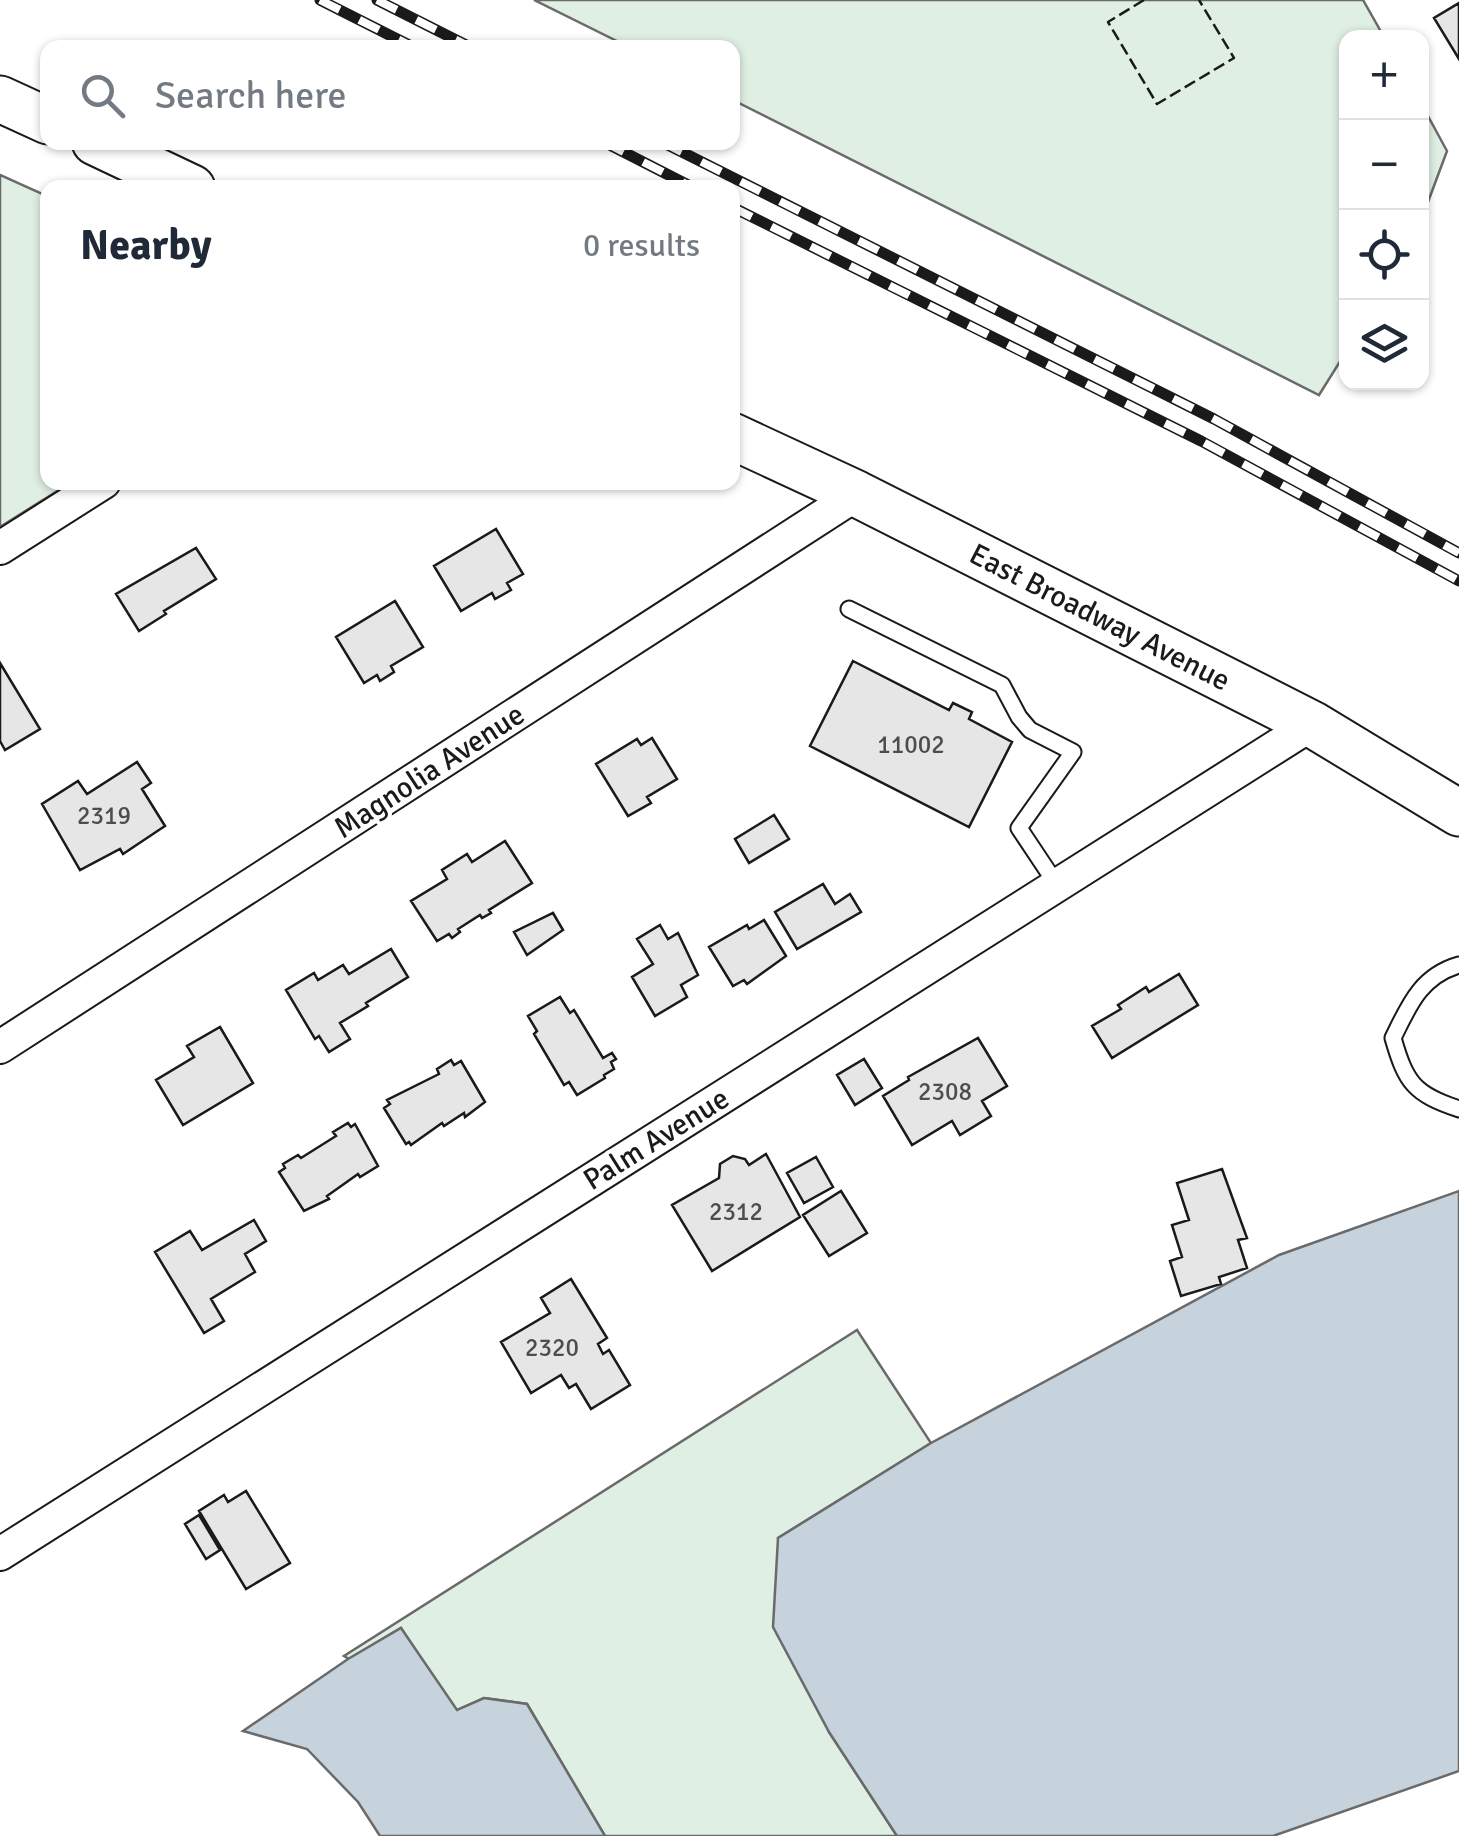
<!DOCTYPE html>
<meta charset="utf-8">
<style>
:root{--surface:#fff;--page:#f2f2f3;--text:#1f2937;--muted:#747a83;--line:#e0e1e3}
body{margin:0;font-family:Signika,sans-serif;background:var(--page);color:var(--text)}
.controls{position:absolute;right:30px;top:30px;display:grid;overflow:hidden;border-radius:20px;box-shadow:0 2px 8px #0004}
.controls button{width:90px;height:90px;display:grid;place-items:center;padding:0;border:0;border-bottom:2px solid var(--line);background:var(--surface);color:var(--text);font:50px sans-serif}
.list{margin:0;padding:0;list-style:none}
h2{display:flex;justify-content:space-between;align-items:center;height:130px;margin:0;padding:0 40px;font-size:42px}
h2 small{font-size:32px;font-weight:400;color:var(--muted)}
.icon{flex:none;width:55px;height:55px;fill:none;stroke:currentColor;stroke-width:2;stroke-linecap:round;stroke-linejoin:round}
.map{position:relative;flex:none;width:1459px;height:1836px;overflow:hidden}
.search{position:absolute;background:var(--surface);box-shadow:0 2px 8px #0004;left:40px;top:40px;width:700px;height:110px;display:flex;align-items:center;gap:25px;box-sizing:border-box;padding:0 35px;border-radius:20px;color:var(--muted);font-size:38px}
.panel{position:absolute;background:var(--surface);box-shadow:0 2px 8px #0004;left:40px;top:180px;width:700px;height:310px;border-radius:20px}
.map>svg:first-child{display:block}
.green{fill:#e0efe3;stroke:#6a6a6a;stroke-width:2.5}
.water{fill:#c6d2dc;stroke:#6a6a6a;stroke-width:2.5}
.building{fill:#e6e6e6;stroke:#1a1a1a;stroke-width:2.5}
.lines{fill:none;stroke-linecap:round;stroke-linejoin:round}
.service-casing{stroke:#1a1a1a;stroke-width:19}
.minor-casing{stroke:#1a1a1a;stroke-width:36}
.secondary-casing{stroke:#1a1a1a;stroke-width:49}
.service{stroke:#fff;stroke-width:15}
.minor{stroke:#fff;stroke-width:32}
.secondary{stroke:#fff;stroke-width:45}
.rail-casing{stroke:#1a1a1a;stroke-width:11}
.rail{stroke:#fff;stroke-width:8;stroke-dasharray:22;stroke-linecap:butt}
.fence{stroke:#1a1a1a;stroke-width:2.5;stroke-dasharray:12 5;stroke-linecap:butt}
.labels{text-anchor:middle;stroke-width:8;stroke-linejoin:round;paint-order:stroke}
.number-label{font-size:25px;fill:#4d4d4d}
.street-label{font-size:30px;fill:#1a1a1a;stroke:#fff}
</style>
<div class="map">
<svg width="1459" height="1836" viewBox="0 0 1459 1836">
<rect width="100%" height="100%" fill="#fff"/>
<path class="green" d="M534,0H1363L1384,37L1346,38V352L1319,395L733,100L732,48L629,47Z
M1422,105L1447,151L1422,218Z
M0,175L47,196L48,482L70,483L0,527Z
M857,1330L931,1443L778,1538L829,1732L897,1836H605L527,1704L484,1698L457,1711L451,1705L401,1628L349,1659L344,1656Z"/>
<path class="water" d="M1459,1191V1771L1273,1836H897L829,1732L773,1627L778,1538L931,1443L1279,1255Z
M401,1628L457,1710L484,1698L527,1704L605,1836H380L358,1802L307,1749L243,1731L348,1659Z"/>
<path class="building" d="M1459,3V59L1434,18Z
M496,529L523,574L507,583L511,590L495,599L492,593L461,611L434,566Z
M196,548L216,579L164,611L166,614L139,631L116,594Z
M395,601L423,647L391,666L394,672L380,681L377,675L364,683L336,637Z
M853,661L949,710L953,703L972,712L969,719L1012,742L969,827L810,746Z
M0,663L40,729L5,750L0,741Z
M652,738L677,779L647,797L651,803L628,816L596,764L637,739L641,745Z
M137,762L151,783L142,789L165,826L123,854L120,849L80,870L42,804L78,781L87,794Z
M774,815L789,839L749,863L735,839Z
M505,841L532,883L489,910L491,913L482,918L480,915L458,929L460,932L452,938L449,934L437,941L411,901L447,879L442,870L467,854L472,862Z
M823,884L835,904L850,894L861,912L797,949L775,912Z
M553,913L563,930L527,955L514,932Z
M764,920L786,956L747,984L744,980L733,986L709,947L747,925L749,929Z
M660,925L668,939L678,933L698,975L681,985L687,997L655,1016L632,977L653,964L637,939Z
M391,949L408,977L366,1003L368,1006L340,1023L350,1039L329,1052L319,1036L315,1039L286,990L314,973L318,980L343,965L349,974Z
M1179,974L1198,1005L1112,1058L1092,1026L1121,1009L1118,1005L1146,987L1149,992Z
M560,997L570,1013L574,1010L603,1058L612,1053L616,1059L611,1062L614,1069L604,1075L605,1078L577,1095L569,1082L564,1085L534,1034L537,1031L528,1016Z
M220,1027L253,1083L183,1125L156,1080L194,1057L187,1046Z
M978,1038L1007,1086L982,1101L991,1116L960,1135L952,1121L912,1145L883,1096L909,1080L908,1077Z
M864,1059L882,1088L855,1105L837,1075Z
M451,1060L454,1065L461,1061L485,1102L465,1117L464,1113L444,1126L442,1123L411,1145L409,1142L406,1144L384,1108L390,1104L387,1100L439,1074L437,1069Z
M348,1123L351,1127L355,1124L378,1166L360,1177L358,1174L327,1196L329,1199L304,1211L279,1172L285,1168L283,1164L298,1155L301,1158L336,1136L333,1132Z
M766,1154L800,1217L712,1271L672,1205L719,1178L720,1164L733,1156L745,1159L749,1165Z
M816,1157L833,1187L804,1203L787,1173Z
M1222,1169L1247,1238L1238,1240L1247,1268L1219,1277L1221,1284L1181,1296L1170,1261L1182,1257L1172,1225L1189,1220L1177,1183Z
M841,1191L867,1233L829,1256L803,1215Z
M254,1220L266,1241L245,1254L255,1272L211,1299L224,1321L204,1333L155,1252L190,1231L202,1250Z
M571,1279L607,1338L598,1344L603,1354L609,1350L630,1385L591,1409L576,1384L569,1388L561,1375L531,1393L501,1342L550,1313L541,1298Z
M246,1491L290,1563L246,1589L199,1511L224,1495L228,1502Z
M199,1515L220,1550L206,1559L185,1524Z"/>
<g class="lines">
<defs>
<path id="service" d="M849,609L1002,685L1019,717L1030,730L1073,752L1019,828L1057,885
M1459,965C1421,976 1409,1005 1393,1038C1406,1083 1414,1094 1459,1109"/>
<path id="minor" d="M0,548L104,482
M0,1047L857,494
M0,1554L1312,724"/>
<path id="secondary" d="M0,99L48,121
M95,142L192,188
M732,436L857,494L1312,724L1459,813"/>
</defs>
<use href="#service" class="service-casing"/>
<use href="#minor" class="minor-casing"/>
<use href="#secondary" class="secondary-casing"/>
<use href="#service" class="service"/>
<use href="#minor" class="minor"/>
<use href="#secondary" class="secondary"/>
<defs>
<path id="rail" d="M320,0L415,48
M377,0L472,48
M604,142L694,188
M662,142L1214,419L1459,553
M732,207L1201,441L1459,581"/>
</defs>
<use href="#rail" class="rail-casing"/>
<use href="#rail" class="rail"/>
<path class="fence" d="M1144,0L1108,22L1157,104L1234,58L1199,0"/>
</g>
<g class="labels">
<g class="number-label">
<text x="911" y="753">11002</text>
<text x="104" y="824">2319</text>
<text x="945" y="1100">2308</text>
<text x="736" y="1220">2312</text>
<text x="552" y="1356">2320</text>
</g>
<g class="street-label">
<text transform="translate(1100 617) rotate(27)" y="10">East Broadway Avenue</text>
<text transform="translate(429 771) rotate(-33)" y="10">Magnolia Avenue</text>
<text transform="translate(656 1139) rotate(-32)" y="10">Palm Avenue</text>
</g>
</g>
</svg>
<div class="controls">
<button>+</button>
<button>−</button>
<button><svg class="icon" aria-label="locate" viewBox="0 0 24 24"><circle cx="12" cy="12" r="6"/><path d="M12 2v4M12 18v4M2 12h4M18 12h4"/></svg></button>
<button><svg class="icon" aria-label="layers" viewBox="0 0 24 24"><path d="M12 4l9 5-9 5-9-5zM3 14l9 5 9-5"/></svg></button>
</div>
<div class="search"><svg class="icon" aria-label="search" viewBox="0 0 24 24"><circle cx="10" cy="10" r="6"/><path d="M15 15l6 6"/></svg>Search here</div>
<section class="panel">
<h2>Nearby<small>0 results</small></h2>
<ul class="list">
</ul>
</section>
</div>
